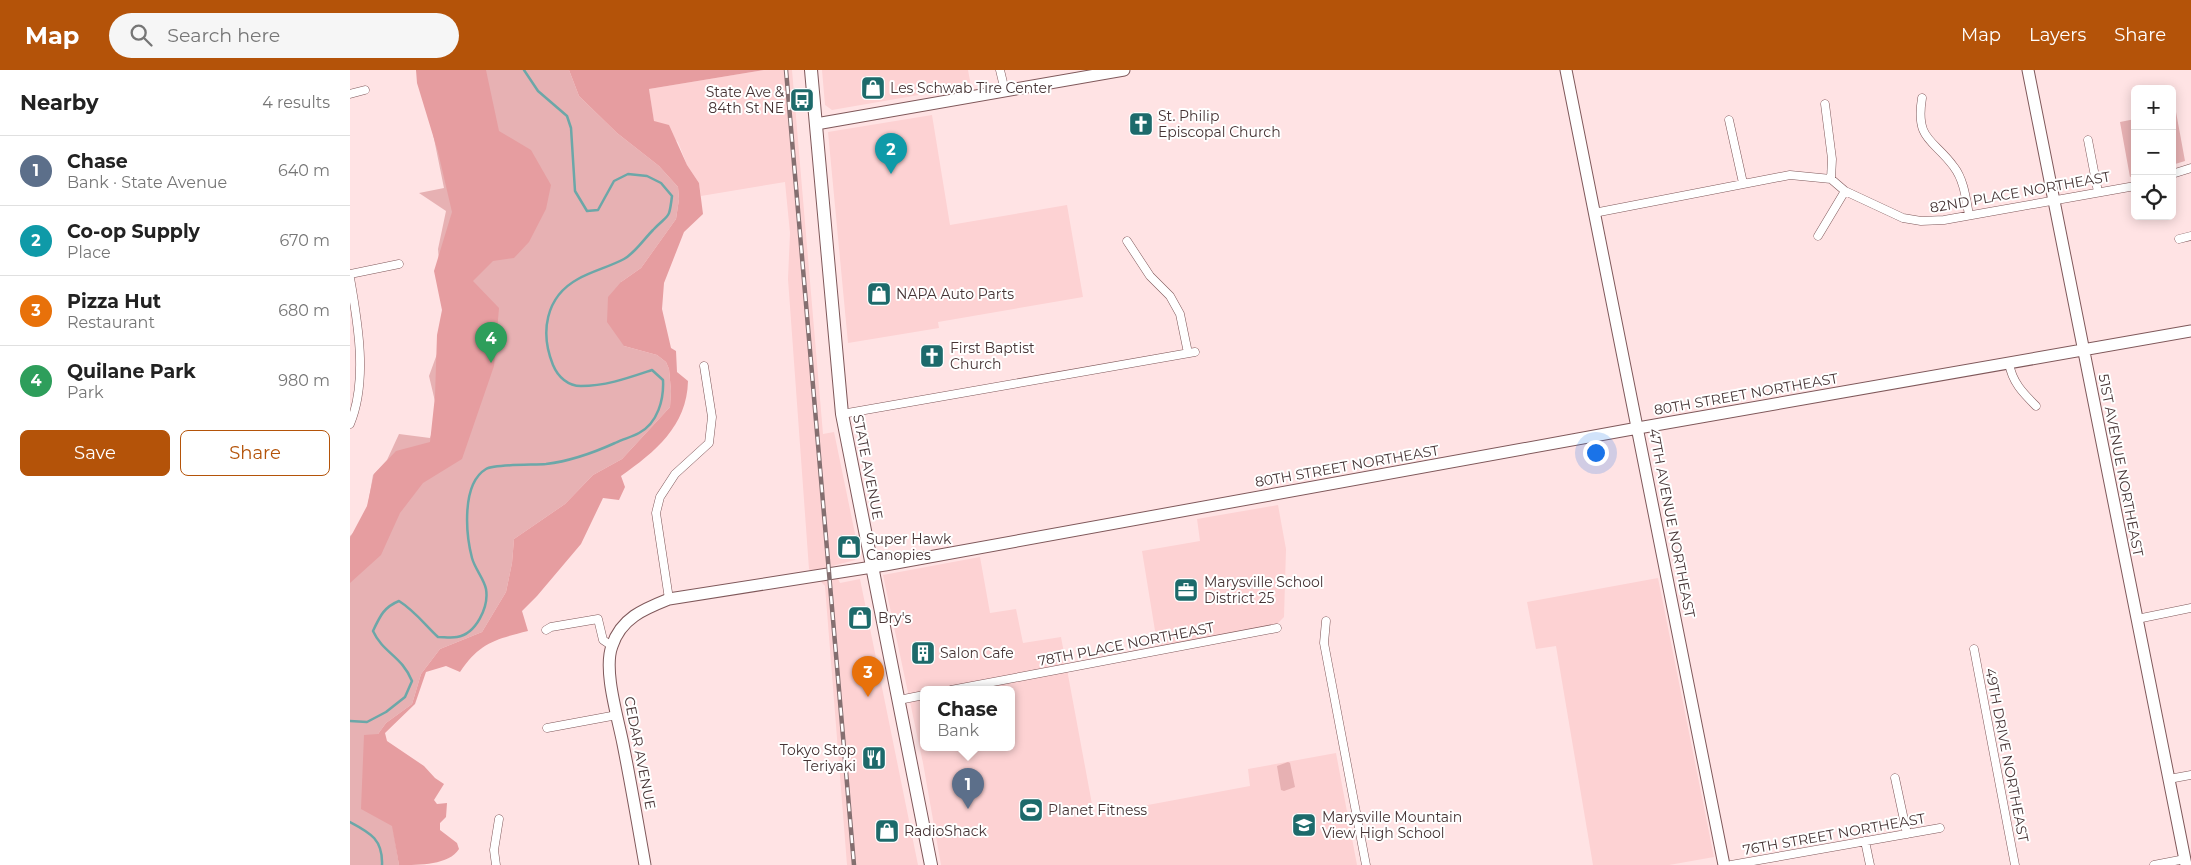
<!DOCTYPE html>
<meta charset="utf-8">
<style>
:root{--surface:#fff;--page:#f6f6f6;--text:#222;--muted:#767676;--line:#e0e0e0;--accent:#b45309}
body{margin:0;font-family:Montserrat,sans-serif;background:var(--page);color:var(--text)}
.controls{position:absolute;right:15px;top:15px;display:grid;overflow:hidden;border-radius:8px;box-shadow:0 2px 12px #0003}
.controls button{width:45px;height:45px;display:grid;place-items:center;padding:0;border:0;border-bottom:1px solid var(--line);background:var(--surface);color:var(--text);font:25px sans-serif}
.you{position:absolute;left:1245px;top:382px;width:18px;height:18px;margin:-12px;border:4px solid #fff;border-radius:50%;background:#1a73e8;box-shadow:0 0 0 8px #1a73e833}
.badge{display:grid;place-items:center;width:32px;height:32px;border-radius:50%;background:var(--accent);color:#fff;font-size:16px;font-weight:700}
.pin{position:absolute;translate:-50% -41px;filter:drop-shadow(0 1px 2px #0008)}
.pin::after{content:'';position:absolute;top:26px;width:18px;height:15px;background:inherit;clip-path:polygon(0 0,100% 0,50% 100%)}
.popup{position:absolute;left:570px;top:616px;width:95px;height:65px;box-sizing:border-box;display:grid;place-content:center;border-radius:8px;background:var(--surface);filter:drop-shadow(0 1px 4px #0005);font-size:16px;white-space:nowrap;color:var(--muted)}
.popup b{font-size:19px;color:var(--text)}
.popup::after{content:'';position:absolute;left:50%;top:100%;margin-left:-10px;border:10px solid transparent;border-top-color:var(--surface)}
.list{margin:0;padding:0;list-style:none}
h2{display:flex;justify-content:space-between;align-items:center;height:65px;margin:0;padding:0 20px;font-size:21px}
h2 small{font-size:16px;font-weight:400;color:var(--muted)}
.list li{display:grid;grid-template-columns:32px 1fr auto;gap:15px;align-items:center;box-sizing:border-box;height:70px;padding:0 20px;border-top:1px solid var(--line)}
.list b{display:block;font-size:19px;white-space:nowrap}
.list p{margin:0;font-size:16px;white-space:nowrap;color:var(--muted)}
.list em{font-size:16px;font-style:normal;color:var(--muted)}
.actions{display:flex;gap:10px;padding:15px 20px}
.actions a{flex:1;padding:11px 0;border:1px solid var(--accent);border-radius:8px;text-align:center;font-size:18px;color:var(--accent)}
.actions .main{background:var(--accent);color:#fff}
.icon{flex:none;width:28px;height:28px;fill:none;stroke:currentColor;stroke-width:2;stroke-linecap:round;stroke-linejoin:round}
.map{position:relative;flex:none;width:1841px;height:795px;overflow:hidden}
header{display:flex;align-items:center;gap:30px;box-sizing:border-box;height:70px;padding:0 25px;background:var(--accent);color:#fff}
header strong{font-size:24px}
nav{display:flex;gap:28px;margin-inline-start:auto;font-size:18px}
.search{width:350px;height:45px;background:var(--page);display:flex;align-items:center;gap:12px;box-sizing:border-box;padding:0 18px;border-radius:28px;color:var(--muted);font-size:19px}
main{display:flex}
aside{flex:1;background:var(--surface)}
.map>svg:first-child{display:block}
.built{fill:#fdd2d3;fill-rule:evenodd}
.green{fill:#e7b1b3}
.forest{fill:#e69da0}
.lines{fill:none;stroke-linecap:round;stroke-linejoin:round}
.stream{stroke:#6ca7a8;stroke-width:2.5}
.street-casing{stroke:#7f585a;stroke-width:9}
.secondary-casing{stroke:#7f585a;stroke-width:13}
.primary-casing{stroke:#7f585a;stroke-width:14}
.street{stroke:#fff;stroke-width:8}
.secondary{stroke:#fff;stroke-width:11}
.primary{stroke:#fff;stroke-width:12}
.rail-casing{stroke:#846f70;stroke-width:4.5}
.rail{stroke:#fff;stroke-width:2.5;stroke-dasharray:8;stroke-linecap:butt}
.labels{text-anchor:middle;stroke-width:4;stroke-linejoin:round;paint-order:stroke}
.poi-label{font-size:14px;fill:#463435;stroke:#fff;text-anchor:start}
.street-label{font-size:14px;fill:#463435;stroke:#fff}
</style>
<header>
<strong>Map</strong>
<div class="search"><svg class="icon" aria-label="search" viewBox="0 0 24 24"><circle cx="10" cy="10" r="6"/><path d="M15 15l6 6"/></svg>Search here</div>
<nav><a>Map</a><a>Layers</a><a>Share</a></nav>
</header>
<main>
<aside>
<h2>Nearby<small>4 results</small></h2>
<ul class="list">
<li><span class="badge" style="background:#5c6f8a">1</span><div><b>Chase</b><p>Bank · State Avenue</p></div><em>640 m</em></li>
<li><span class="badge" style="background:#0f9aa8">2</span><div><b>Co-op Supply</b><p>Place</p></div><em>670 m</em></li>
<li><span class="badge" style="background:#e8710a">3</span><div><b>Pizza Hut</b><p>Restaurant</p></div><em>680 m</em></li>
<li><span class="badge" style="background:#2e9e5b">4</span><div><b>Quilane Park</b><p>Park</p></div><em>980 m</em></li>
</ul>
<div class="actions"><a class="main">Save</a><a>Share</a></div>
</aside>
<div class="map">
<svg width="1841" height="795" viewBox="0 0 1841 795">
<rect width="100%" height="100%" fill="#ffe3e4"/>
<path class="built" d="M414,0H442L473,364L484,362L509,483L505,490L482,496L490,513L510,509L568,795H497L475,516L459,499L438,209L440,163L435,112L351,126L349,113L337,95L328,72L304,52L299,19Z
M472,0H618L621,16L482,40L475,35Z
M582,45L600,155L717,135L733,227L588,252L589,258L498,273L478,62Z
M928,435L936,479L934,547L926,555L808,579L792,481L850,471L847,449Z
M630,487L640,543L666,539L673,573L711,567L744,745L900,716L898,699L986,683L1007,795H591L573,693L533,505ZM574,620H662V678H574Z
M1308,508L1364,787L1319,795H1243L1206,576L1186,579L1177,532Z"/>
<path class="green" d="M70,0H219L229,26L267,63L309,96L328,117L329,129L326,149L291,198L271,212L274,276L307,285L316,292L319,299L321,321L320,337L272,389L243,405L215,434L164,469L162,493L156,522L132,562L90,579L71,604L62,634L36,653L28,664L49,795H0V466L11,455L18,434L23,405L37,390L49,364L80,368L88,344L79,306L87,284V276L96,278L88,179L96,141L69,123L94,118Z
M1826,42L1835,91L1822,95V43Z
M1785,49V105L1780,107L1770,52Z
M938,692L940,693L945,717L934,721L931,720L927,696Z"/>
<path class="forest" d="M66,0H136L149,61L181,80L201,115L196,139L179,172L164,188L143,191L123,211L149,238L144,296L112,389L73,413L50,443L31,485L0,513V468L17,436L24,404L46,381L80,372L85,326L87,265L92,240L84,201L102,142L88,82L67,13Z
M219,0H414L299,19L304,51L319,55L337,95L349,113L353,144L334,162L314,213L312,239L321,278L326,281L327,302L338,311C337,356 305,382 271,406L275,417L269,430L253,428L231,474L187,526L172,541L178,561C146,569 129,573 110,602L96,596L76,602L65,634L35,663L37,671L74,696L85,708L94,714L84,730L87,734L97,733L96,747L90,753V760L107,773L109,779C99,795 70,795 49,795L42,756L11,739L14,665L28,664L36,653L62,634L71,604L90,579L132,562L156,522L162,493L164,469L215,434L243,405L272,389L320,337L321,321L319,299L316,292L307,285L274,276L257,252L258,227L271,212L291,198L326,149L329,129L328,117L309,96L267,63L229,26Z"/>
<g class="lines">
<path class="stream" d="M0,651L17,652L36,642L55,627L62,611C52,586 33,583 23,561C30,546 34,537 49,531C65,541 75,555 88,567C94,567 101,568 107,567C126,564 139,537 136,519C134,509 125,499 122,488C116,465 111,414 136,399C144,394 184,395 196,394C221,391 243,383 265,373C273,369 282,367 289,363C308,353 314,329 313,310L302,300C278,308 256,316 231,316C218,316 208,307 203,295C190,263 195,227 228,209C242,201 259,197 274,189C285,183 294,169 303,160C319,143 319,151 322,126L311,113L297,106L278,104L264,111L248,140L237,141L225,121L221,58L217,46L188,21L174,0
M0,752C21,763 33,770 32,795"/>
<defs>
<path id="street" d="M650,0L655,21
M0,24L15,20
M1572,28C1565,71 1584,69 1604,97C1614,110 1616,129 1619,145
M1475,34L1482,89L1481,109
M1379,50L1393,113
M1738,70L1748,122
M1822,104L1841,98
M1244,143L1440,105L1481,109L1495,121L1553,148L1571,151L1594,150L1785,116
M1468,166L1495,121
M1829,169L1841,166
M777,171L800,206L820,226L830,244L838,283
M0,204L49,194
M0,208C8,253 18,311 0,354
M1659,293C1662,312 1673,323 1686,336
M492,344L845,282
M319,529L306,443L310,427L325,404L359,373L362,347L354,296
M1787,549L1841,538
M976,551L974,573L1016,795
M196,560L201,557L248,549L253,570L262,576
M1624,579L1665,795
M601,620L927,558
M549,630L574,625
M197,658L267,645
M1545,708L1557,764
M1819,709L1841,705
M1515,771L1520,795
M146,795L144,780L149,749
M1381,795L1590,758
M1804,795L1835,789"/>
<path id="secondary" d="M1216,0L1374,795
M1678,0L1836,795
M466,54L774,0
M295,795C288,755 281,714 273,674C268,648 253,600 262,576C271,548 294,539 319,529L535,495L1288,358L1841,261"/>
<path id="primary" d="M461,0L492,344L581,795"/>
</defs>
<use href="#street" class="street-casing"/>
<use href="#secondary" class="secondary-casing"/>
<use href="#primary" class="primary-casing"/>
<use href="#street" class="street"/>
<use href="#secondary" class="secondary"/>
<use href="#primary" class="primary"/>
<defs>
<path id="rail" d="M436,0L504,795"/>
</defs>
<use href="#rail" class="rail-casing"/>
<use href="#rail" class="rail"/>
</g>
<defs>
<symbol id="shop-square" viewBox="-11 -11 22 22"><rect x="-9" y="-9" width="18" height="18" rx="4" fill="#1d6a6b" stroke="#fff"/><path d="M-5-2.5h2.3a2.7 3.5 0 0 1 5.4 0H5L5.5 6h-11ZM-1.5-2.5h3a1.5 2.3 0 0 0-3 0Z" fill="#fff"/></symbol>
<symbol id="bus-square" viewBox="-11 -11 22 22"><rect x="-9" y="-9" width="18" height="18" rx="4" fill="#1d6a6b" stroke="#fff"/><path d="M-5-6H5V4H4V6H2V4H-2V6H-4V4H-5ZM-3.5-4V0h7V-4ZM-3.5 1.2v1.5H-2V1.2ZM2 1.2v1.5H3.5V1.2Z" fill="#fff"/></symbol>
<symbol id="church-square" viewBox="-11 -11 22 22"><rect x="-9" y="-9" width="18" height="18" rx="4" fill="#1d6a6b" stroke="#fff"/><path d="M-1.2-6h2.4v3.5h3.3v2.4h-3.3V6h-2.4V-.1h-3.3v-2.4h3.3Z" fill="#fff"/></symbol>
<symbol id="office-square" viewBox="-11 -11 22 22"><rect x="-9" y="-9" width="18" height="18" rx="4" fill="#1d6a6b" stroke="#fff"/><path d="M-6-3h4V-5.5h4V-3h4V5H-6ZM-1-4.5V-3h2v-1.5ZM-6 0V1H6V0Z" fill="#fff"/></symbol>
<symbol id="building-square" viewBox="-11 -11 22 22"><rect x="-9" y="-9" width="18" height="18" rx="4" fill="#1d6a6b" stroke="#fff"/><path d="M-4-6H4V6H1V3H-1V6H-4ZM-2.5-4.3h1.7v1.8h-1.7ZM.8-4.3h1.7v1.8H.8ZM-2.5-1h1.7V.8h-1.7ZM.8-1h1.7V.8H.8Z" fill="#fff"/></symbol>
<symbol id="restaurant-square" viewBox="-11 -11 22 22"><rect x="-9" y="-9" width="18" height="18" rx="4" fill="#1d6a6b" stroke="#fff"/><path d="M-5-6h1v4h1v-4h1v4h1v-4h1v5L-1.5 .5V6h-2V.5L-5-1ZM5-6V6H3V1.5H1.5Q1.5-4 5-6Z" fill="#fff"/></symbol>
<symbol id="stadium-square" viewBox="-11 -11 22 22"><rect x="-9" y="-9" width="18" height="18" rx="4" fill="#1d6a6b" stroke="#fff"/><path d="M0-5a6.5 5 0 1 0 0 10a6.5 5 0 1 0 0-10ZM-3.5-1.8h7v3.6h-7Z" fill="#fff"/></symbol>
<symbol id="school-square" viewBox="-11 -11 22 22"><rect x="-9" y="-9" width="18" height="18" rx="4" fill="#1d6a6b" stroke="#fff"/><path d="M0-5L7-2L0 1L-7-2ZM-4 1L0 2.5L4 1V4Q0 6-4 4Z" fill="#fff"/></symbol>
</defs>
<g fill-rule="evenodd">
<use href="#shop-square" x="509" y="4" width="28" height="28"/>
<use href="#bus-square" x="438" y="16" width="28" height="28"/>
<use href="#church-square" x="777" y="40" width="28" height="28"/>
<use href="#shop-square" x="515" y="210" width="28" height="28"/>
<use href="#church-square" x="568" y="272" width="28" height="28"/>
<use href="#shop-square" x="485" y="463" width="28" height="28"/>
<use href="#office-square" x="822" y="506" width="28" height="28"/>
<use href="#shop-square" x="496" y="534" width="28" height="28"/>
<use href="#building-square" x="559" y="569" width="28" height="28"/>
<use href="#restaurant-square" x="510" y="674" width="28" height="28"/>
<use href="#stadium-square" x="667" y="726" width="28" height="28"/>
<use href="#school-square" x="940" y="741" width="28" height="28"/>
<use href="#shop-square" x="523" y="747" width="28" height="28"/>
</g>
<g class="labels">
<g class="poi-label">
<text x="540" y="23">Les Schwab Tire Center</text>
<text x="434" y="27" text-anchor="end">State Ave &amp;<tspan x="434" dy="16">84th St NE</tspan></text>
<text x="808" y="51">St. Philip<tspan x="808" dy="16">Episcopal Church</tspan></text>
<text x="546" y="229">NAPA Auto Parts</text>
<text x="600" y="283">First Baptist<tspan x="600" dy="16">Church</tspan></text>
<text x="516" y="474">Super Hawk<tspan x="516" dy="16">Canopies</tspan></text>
<text x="854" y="517">Marysville School<tspan x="854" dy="16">District 25</tspan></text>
<text x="528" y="553">Bry's</text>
<text x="590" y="588">Salon Cafe</text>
<text x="506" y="685" text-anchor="end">Tokyo Stop<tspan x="506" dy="16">Teriyaki</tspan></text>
<text x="698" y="745">Planet Fitness</text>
<text x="972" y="752">Marysville Mountain<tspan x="972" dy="16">View High School</tspan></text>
<text x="554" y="766">RadioShack</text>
</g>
<g class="street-label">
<text transform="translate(1670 122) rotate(-10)" y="5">82ND PLACE NORTHEAST</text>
<text transform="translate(1396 324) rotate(-10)" y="5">80TH STREET NORTHEAST</text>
<text transform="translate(1771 395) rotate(79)" y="5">51ST AVENUE NORTHEAST</text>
<text transform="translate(997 396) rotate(-10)" y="5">80TH STREET NORTHEAST</text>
<text transform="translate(518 397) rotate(79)" y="5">STATE AVENUE</text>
<text transform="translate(1322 453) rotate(79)" y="5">47TH AVENUE NORTHEAST</text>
<text transform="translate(776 574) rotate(-11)" y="5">78TH PLACE NORTHEAST</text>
<text transform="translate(290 683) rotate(79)" y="5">CEDAR AVENUE</text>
<text transform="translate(1657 685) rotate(79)" y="5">49TH DRIVE NORTHEAST</text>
<text transform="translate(1484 764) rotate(-10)" y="5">76TH STREET NORTHEAST</text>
</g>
</g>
</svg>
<div class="controls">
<button>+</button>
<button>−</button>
<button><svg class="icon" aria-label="locate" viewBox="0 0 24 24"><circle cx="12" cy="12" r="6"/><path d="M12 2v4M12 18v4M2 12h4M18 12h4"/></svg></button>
</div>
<div class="you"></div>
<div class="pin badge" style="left:618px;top:739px;background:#5c6f8a">1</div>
<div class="popup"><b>Chase</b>Bank</div>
<div class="pin badge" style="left:541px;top:104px;background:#0f9aa8">2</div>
<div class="pin badge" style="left:518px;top:627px;background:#e8710a">3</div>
<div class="pin badge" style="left:141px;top:293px;background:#2e9e5b">4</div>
</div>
</main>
